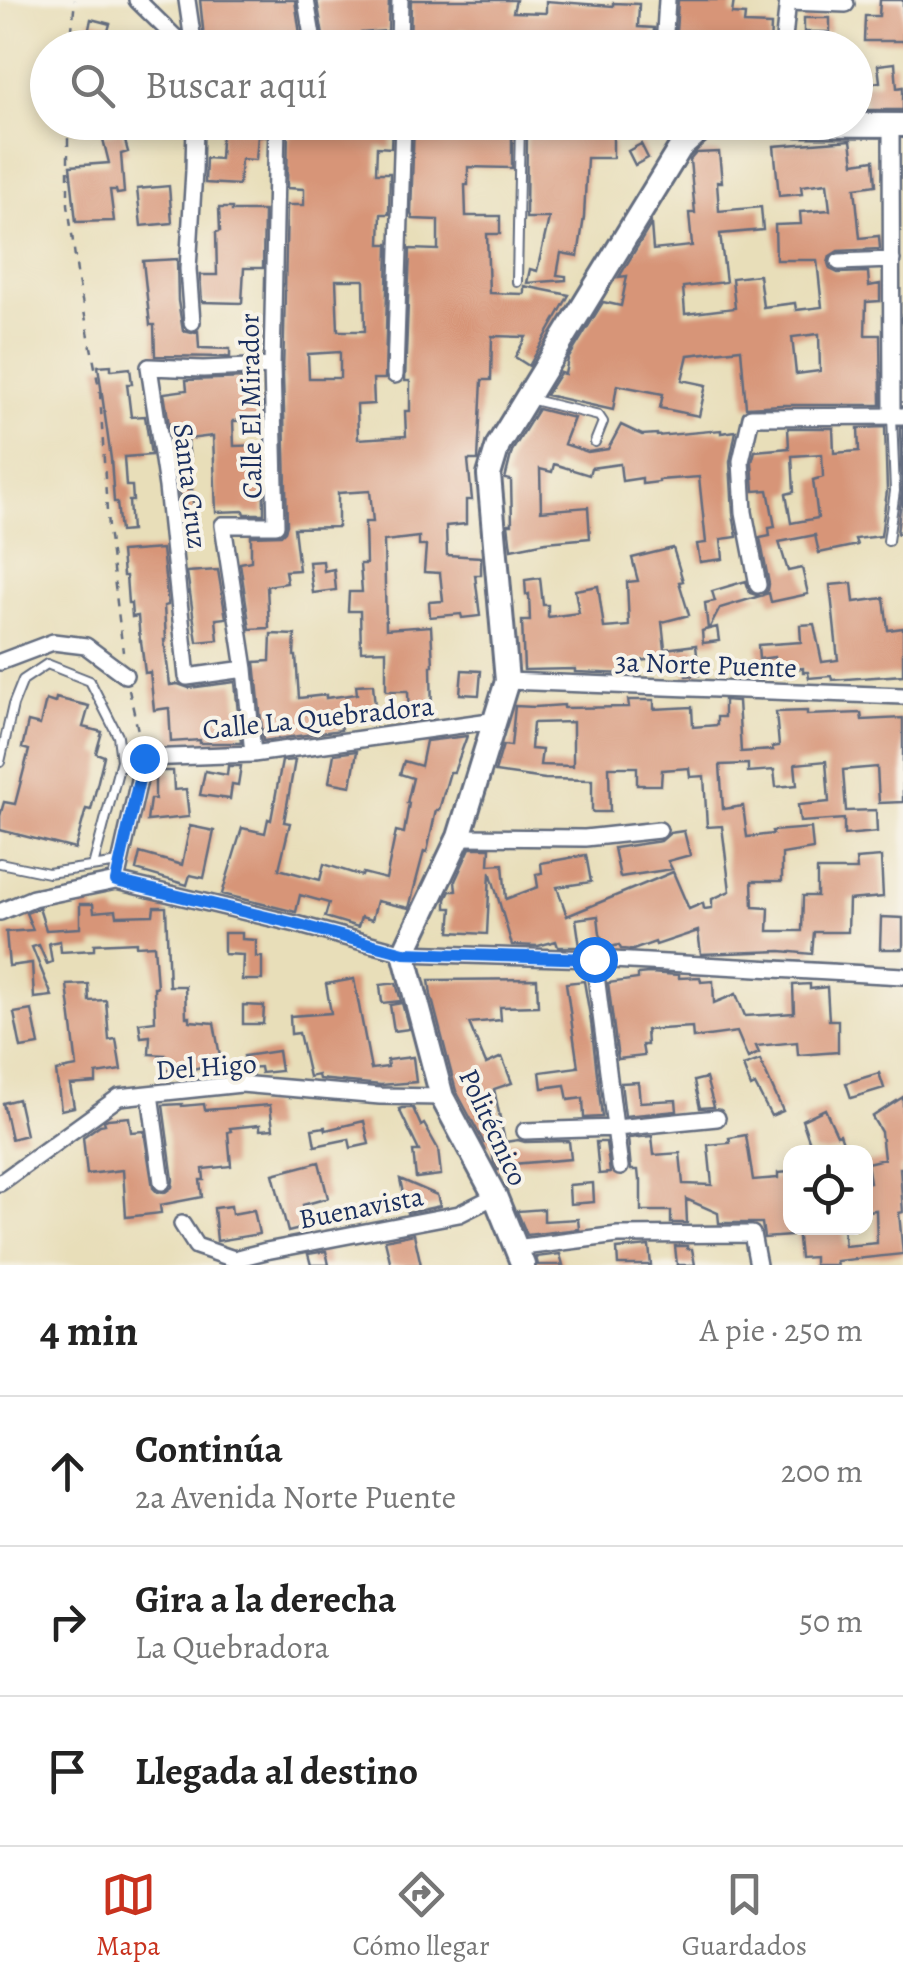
<!DOCTYPE html>
<html lang="es">
<meta charset="utf-8">
<style>
:root{--surface:#fff;--page:#f6f6f6;--text:#222;--muted:#767676;--line:#e0e0e0;--accent:#c8321e}
body{margin:0;font-family:Alegreya,serif;background:var(--page);color:var(--text)}
.controls{position:absolute;right:30px;bottom:30px;display:grid;overflow:hidden;border-radius:20px;box-shadow:0 5px 15px #0003}
.controls button{width:90px;height:90px;display:grid;place-items:center;padding:0;border:0;border-bottom:2px solid var(--line);background:var(--surface);color:var(--text);font:50px sans-serif}
.stop{position:absolute;width:30px;height:30px;margin:-22px;border:8px solid #1a73e8;border-radius:50%;background:#fff}
.stop.end{background:#1a73e8;border-color:#fff;box-shadow:0 2px 10px #0008}
.list{margin:0;padding:0;list-style:none}
h2{display:flex;justify-content:space-between;align-items:center;height:130px;margin:0;padding:0 40px;font-size:42px}
h2 small{font-size:32px;font-weight:400;color:var(--muted)}
.list li{display:grid;grid-template-columns:65px 1fr auto;gap:30px;align-items:center;box-sizing:border-box;height:150px;padding:0 40px;border-top:2px solid var(--line)}
.list b{display:block;font-size:38px;white-space:nowrap}
.list p{margin:0;font-size:32px;white-space:nowrap;color:var(--muted)}
.list em{font-size:32px;font-style:normal;color:var(--muted)}
.icon{flex:none;width:55px;height:55px;fill:none;stroke:currentColor;stroke-width:2;stroke-linecap:round;stroke-linejoin:round}
.map{position:relative;flex:none;width:903px;height:1265px;overflow:hidden}
.search{position:absolute;background:var(--surface);box-shadow:0 5px 15px #0003;left:30px;right:30px;top:30px;height:110px;display:flex;align-items:center;gap:25px;box-sizing:border-box;padding:0 35px;border-radius:55px;color:var(--muted);font-size:38px}
.sheet{height:580px;background:var(--surface)}
nav{display:flex;justify-content:space-around;align-items:center;box-sizing:border-box;height:140px;border-top:2px solid var(--line);background:var(--surface);font-size:28px;color:var(--muted)}
nav a{display:grid;justify-items:center;gap:5px}
nav .on{color:var(--accent)}
.map>svg:first-child{display:block}
.building{fill:#d79578;fill-rule:evenodd}
.lines{fill:none;stroke-linecap:round;stroke-linejoin:round}
.lane-casing{stroke:#636c7e;stroke-width:12}
.street-casing{stroke:#636c7e;stroke-width:20}
.secondary-casing{stroke:#636c7e;stroke-width:28}
.path{stroke:#636c7e;stroke-width:2.5;stroke-dasharray:8 8;stroke-linecap:butt}
.lane{stroke:#fff;stroke-width:8}
.street{stroke:#fff;stroke-width:15}
.secondary{stroke:#fff;stroke-width:22}
.route{stroke:#1a73e8;stroke-width:12}
.labels{text-anchor:middle;stroke-width:8;stroke-linejoin:round;paint-order:stroke}
.street-label{font-size:28px;fill:#1b2f5e;stroke:#f7f3e8}
</style>
<div class="map">
<svg width="903" height="1265" viewBox="0 0 903 1265">
<rect width="100%" height="100%" fill="#f7f3e8"/>
<filter id="ink" filterUnits="userSpaceOnUse"><feTurbulence type="fractalNoise" baseFrequency=".01" numOctaves="2"/><feDisplacementMap in="SourceGraphic" scale="20" xChannelSelector="R" yChannelSelector="G"/><feConvolveMatrix kernelMatrix="1 2 1 2 8 2 1 2 1" color-interpolation-filters="sRGB"/></filter>
<filter id="wash" filterUnits="userSpaceOnUse"><feTurbulence type="fractalNoise" baseFrequency=".0048" numOctaves="4" result="noise"/><feDisplacementMap in="SourceGraphic" scale="40" xChannelSelector="R" yChannelSelector="G"/><feGaussianBlur stdDeviation="2.25" result="paint"/><feColorMatrix in="noise" values="0 0 0 0 0 0 0 0 0 0 0 0 0 0 0 0 0 1.4 0 .05"/><feComposite in="paint" operator="in"/></filter>
<g filter="url(#wash)">
<rect width="100%" height="100%" fill="#e8deb9"/>
<g id="blocks">
<path class="building" d="M200,0H295L302,48H241V44L205,48Z
M317,0H389L388,31L361,33L363,48H325Z
M411,0H516L513,12L546,13V1L613,6V3L639,4L638,27L654,28L653,48H491L494,35L460,29L456,48H410Z
M678,0H734L732,14L745,15L744,24L771,25L770,48H675Z
M880,0H903V41H864L865,16H879Z
M804,18H830V32H804Z
M91,19L110,24L103,48H85Z
M895,63L897,88L903,87V110H866L863,84L880,82L878,65Z
M222,122H266L265,136H258L256,160L241,159L239,185L205,183L206,158L220,159Z
M288,122L392,124L391,148L377,147L376,173H390L389,214H381L380,244H388L385,379H373L374,404L357,405L358,439L406,436L405,411H410V381H405L410,249L438,250V220L413,219L411,214L414,122H430V126H512V168L468,167V185H465L466,216H500V234H487L489,293L524,294V286L569,295L529,366L515,357L526,337L492,336L491,380H482L478,460H468L472,500H466V524L446,526L447,555L481,557V575H475L480,616L462,618L461,614L430,617L429,602L443,601L440,573L424,572L426,546H419V537L384,541L386,629L431,626L433,666H431L432,718L409,721L408,691H386V650L361,651L360,611H348L349,592H362L360,564H366L365,522H373L370,491L338,493V527L294,528L299,570L285,571L287,583L267,586L269,628L250,629L240,563L251,561V536L281,535L285,531L287,525L283,375L287,205H304V189L287,188ZM336,280H364L365,331H338ZM340,352V378H309L308,354Z
M122,130L128,152L121,154L124,193L117,194L116,190H110L114,221L76,222L70,166L109,163L102,135Z
M599,131H613V158H587L584,217L578,256L561,253L557,275L566,276V280L527,283L530,269L537,271L549,218H526L527,132Z
M851,140L854,163L874,160L876,185L855,188L860,238L879,236L880,249L838,251L830,256L828,263L830,269L838,273L868,272L869,286L880,284V301L866,302L865,335H880L881,405H782L746,407L741,349L688,355L682,380L706,385L699,416L660,408L663,394L617,385L613,410L546,395L560,373L565,374L568,359L603,302L621,306L627,276L619,277L651,224L653,250L692,246L689,213H695L690,160L696,153L719,152L722,182H717L719,211L761,207L763,230L720,234L726,282L683,287L685,314L735,308L732,278L759,275L763,307L795,303L796,310L822,307L817,260H776L775,225L801,224L800,212L830,210L827,183L801,186L802,194L779,196L774,146ZM819,334L820,371L796,374L792,337Z
M641,144L648,158L635,165L628,151Z
M169,186L172,223L141,226L137,189Z
M219,208H232V211H264L263,268H244L242,303L202,302L200,275H217L216,232L220,231Z
M177,259L178,301L183,331L192,333L198,331L199,348L230,349V357L155,356L154,325H150L143,261Z
M111,365V370L130,368L132,384H127L131,417L145,416L151,455L124,457L126,486H132L133,501H129L131,531L120,532L117,502H114L111,459L98,366Z
M249,378L250,388H257V402H262V420L233,421L234,446L263,445L264,514H245L244,511L216,512L213,436L188,439L190,463L175,464L164,393L187,390L186,380Z
M538,409L574,418L564,444L588,452L608,449L621,425L642,435L657,434V436L721,430V433L736,431L730,462L733,513L737,537L721,539L723,559L700,562L697,544L706,543L699,477L659,480V482L642,484V478L622,481L620,464L591,468L589,475L554,464L552,472L540,469L541,511L588,507L590,538L546,542L511,549L508,524H512L511,480L505,479L512,451Z
M885,427L887,491L881,536L855,539L857,545L819,553L815,535L779,542L788,571L802,568L808,594L771,602L769,593L762,595L768,590L769,584L760,538L770,536L769,528L775,527L768,490L754,491L752,462L755,451L789,448L788,428H833L834,453L859,451L858,428ZM822,454L823,477L813,480L818,518L791,523L786,494L794,492L792,456Z
M900,427H903V533L897,534L902,491Z
M192,489L196,545L185,546L179,490Z
M673,548L683,581L679,582L689,615L662,622L665,649L696,645L699,675L686,676L685,666L656,669L655,659L630,662V666L626,667L627,674L575,672V669L524,670L522,621H530L529,594L526,595L525,580L540,578L543,605H548V617L579,613L575,590L598,586L604,628L629,626L627,582L638,581L632,558Z
M162,549L168,605L164,606L166,640H164L170,685L178,684L189,688L235,682L241,743H200V740L171,742L169,708L154,710L150,672L145,673L141,641H140L138,616L132,617L131,603H128L126,576H123L121,552Z
M323,561L324,571L334,569L336,590L313,593L309,562Z
M218,570L226,618L216,619L218,640L197,642L187,572Z
M746,581L750,593L760,596L720,608L709,629L717,627L719,641L703,643L702,631L708,629L705,603L715,601L712,591Z
M852,583L854,602L884,598L888,630L903,628V675L832,680L831,676L809,678L808,672H803V668L776,670L775,657L759,659L758,645L801,642L800,625L814,624L822,662L838,660L830,585Z
M271,634L295,635L294,656H296L299,698L326,695V698L357,694L356,685L373,684L376,718L340,721L341,730L263,741L255,662L270,661Z
M462,670L481,671L479,695L460,694Z
M56,698L89,706L83,727L102,732L96,753L104,756L91,810L86,809L75,849L0,830V816L4,802L15,804L29,750L22,748L28,722L40,725L46,700L55,703Z
M628,700H654V709L692,707L693,727L717,725V717H724V700L738,701L741,752L773,750L772,747L779,746L776,712L807,711V715L861,713L862,720L903,718V802L879,803L877,767L843,770L846,811L876,810L877,832L844,835V819L800,822L798,805L829,802L826,761L795,764L797,785L776,787L774,770L748,772V764L720,765L723,809L743,806L747,837L773,834L772,831L811,828L813,849L782,854V881H752L753,907L769,908L768,931H802L803,896H817V870H857L856,859L881,857L883,897L849,900L848,932H814L812,954L781,951L701,954L698,931L656,945L655,942L633,950L621,949L619,945L606,948L600,934L598,916L576,919L580,947H558L556,941L538,946L512,945L490,871L487,934L450,932L452,908H446V899L450,891H456L455,881L470,848H490L489,865L503,864L506,899L538,887L536,874L542,873L541,863L586,855L591,882L557,887L567,916L673,872L689,909L703,903L704,909L712,908V899L730,891L722,826L707,827L704,776L690,777L689,768L662,770L661,785H637V767H609L610,812H592V780L545,779L495,772L503,745L511,746L515,706L535,707L564,705V708L629,707ZM573,722V766L540,765L542,750L531,749L533,723Z
M467,736L454,772H450L439,810H436L427,852L424,851L409,908L377,901L372,920L361,917L358,927L325,917L329,903L300,895L296,912L222,894L242,828L265,833L268,819L271,820L282,761L295,760L284,822L290,823L279,869L320,880L324,864L362,876L363,873L386,879L396,831L404,833L409,803H407L413,778L400,774L404,761L421,766L426,741Z
M357,751L351,786L329,782L334,754Z
M228,766H241L238,785L232,784L230,799L200,795L205,771L227,775Z
M155,771H173L174,790L186,789L189,817L147,821L150,799H155Z
M190,826L214,831L204,878L190,875L187,885L136,870L140,853L182,865Z
M684,831L690,855L668,861L672,869L620,877L614,848L661,841L670,833Z
M80,904H93L94,912L116,910L117,916L153,915L154,907H166L169,986H185L186,1017H190V1021L214,1023L221,1062L189,1070H164L165,1055L149,1054L150,1036L141,1037L139,1023L155,1021L154,987H157L154,945L136,946V942L94,944V950L61,952L60,941L49,943L52,962L47,964L39,945L32,947L52,996L34,998L32,963L9,966L6,932L33,930L26,913L39,908L46,930L80,928Z
M881,917L903,918V949H880Z
M224,933H242V939L256,940V957H262V980H242L243,955L224,954Z
M649,973L679,975V978L700,977L701,982L713,981L714,1003L736,994L745,1016L794,1013L793,985L810,984V989L827,987L829,1020H838V1052L798,1055L797,1042L756,1046L759,1053L748,1058L737,1032L693,1038L692,1027L646,1030L647,1045H642L644,1056L618,1059L608,983L638,979V974Z
M354,979L371,1069L388,1067L387,1060L413,1057L416,1082L381,1085L319,1079L318,1075L309,1077L299,1033L291,1034L290,1016L331,1013L326,984Z
M537,979L538,1006L500,1007L501,1020L469,1023L486,1064L502,1057L512,1083L494,1089L505,1142L518,1140L525,1142L569,1141L571,1159L513,1164V1167L498,1170L494,1163L491,1142L484,1143L456,1091L431,995L429,980Z
M584,981L591,1022L602,1117L584,1118L583,1098L568,1100L565,1085L542,1088L540,1072L578,1067L566,983Z
M396,983L401,1001L382,1003L380,985Z
M88,984L89,1001L106,1000L109,1040L116,1039L121,1070L96,1074V1083L70,1085L74,1107L61,1110L56,1071L77,1067L67,985Z
M402,1003L409,1029L394,1031L390,1005Z
M243,1005L264,1006L263,1024H243Z
M32,1010L39,1045L21,1048L14,1013Z
M278,1051L281,1071L261,1073L260,1067L246,1068L244,1056Z
M760,1060L783,1111L771,1116L755,1085L751,1087L743,1066Z
M879,1073L884,1088L851,1098L846,1083Z
M706,1078L714,1107L700,1108L694,1081Z
M638,1082L640,1102L676,1100L677,1111L625,1116L621,1083Z
M903,1097V1168H900L903,1212L899,1213L903,1254L836,1261L837,1265H814V1257L800,1258L797,1228H843L845,1246L877,1243L876,1210L866,1211V1183L870,1182L867,1163L884,1159L881,1132L872,1117Z
M18,1099L26,1135L11,1139L3,1103Z
M182,1104V1106L204,1104L205,1110L270,1105L273,1129L260,1130V1125L230,1128L231,1131L228,1132L231,1166L203,1169L204,1180H200L202,1197L160,1205L161,1213L126,1217L123,1170L87,1174L83,1137L100,1125L105,1124L104,1121L108,1119L129,1117L131,1132L144,1131L153,1188L157,1192L164,1193L172,1187L173,1180L163,1105Z
M402,1108H413L421,1126L424,1124L438,1149L441,1175L416,1178L413,1151H419L399,1109Z
M825,1109L837,1135L840,1134L845,1148L832,1152H813L802,1120Z
M364,1121L369,1144L351,1148L349,1139L315,1146L312,1129L325,1127L326,1130Z
M746,1135L753,1180L778,1178V1173L790,1172V1236L764,1238L762,1223H719L718,1213L686,1199L687,1223H671V1211H641V1180H639L638,1170H631L628,1138L652,1136L654,1155L680,1153L683,1184L712,1185L708,1145L730,1143L729,1138Z
M596,1142H606L610,1173L599,1174Z
M319,1162L328,1198L303,1205L308,1227L288,1232L273,1174Z
M400,1179L437,1195L440,1206L407,1213Z
M593,1183L594,1202L570,1204L569,1185Z
M231,1206L232,1214L254,1210L259,1234L217,1241L214,1208Z
M544,1209V1221L578,1219L579,1229L527,1235L517,1211Z
M414,1234L421,1265H391L385,1240Z
M649,1246L651,1265H618L617,1249Z
M675,1246H687V1249H692L695,1265H677Z
M326,1251L329,1265H311L308,1254Z
M560,1254L563,1265H538L536,1257Z"/>
</g>
</g>
<g filter="url(#ink)">
<use href="#blocks" fill-opacity="0" stroke="#636c7e" stroke-width="2.5"/>
<g class="lines">
<defs>
<path id="lane" d="M517,282L520,122
M529,399L599,416L603,422L595,442
M888,541L895,491L892,416
M0,762L13,705L23,680L47,664L90,681L118,736L121,760L93,866
M0,863L48,873L119,863"/>
<path id="street" d="M137,0L186,48
M187,0L194,48
M306,0L314,48
M788,2L846,4
M399,48L400,0
M664,48L667,0
M783,48L788,0
M891,125L892,416
M839,262L892,260
M192,322L188,269L194,171L195,122
M395,375L403,122
M758,585L744,512L741,461L751,417L903,416
M0,662L53,642L86,646L125,675
M245,669L187,677L167,487L149,367L203,369L272,366
M507,681L903,696
M253,754L245,669L223,525H276L272,366L277,122
M459,837L585,838L659,830
M116,881L144,758L253,754L497,720
M0,912L33,898L116,881L296,924L404,953L594,959L903,976
M594,959L620,1167
M150,1094L162,1182
M525,1131L616,1128L717,1118
M0,1183L119,1097L241,1084L380,1096L442,1097
M182,1224L196,1246L234,1259
M515,1248L618,1235L752,1234L758,1265
M234,1259L266,1251L459,1214L495,1196"/>
<path id="secondary" d="M523,1265L495,1196L442,1097L404,953L459,837L507,681L489,475L498,445L680,148L707,124L903,125"/>
</defs>
<use href="#lane" class="lane-casing"/>
<use href="#street" class="street-casing"/>
<use href="#secondary" class="secondary-casing"/>
<path class="path" d="M70,48L75,0
M68,122V204L78,280L100,393L108,529L123,652
M129,690L140,740"/>
<use href="#lane" class="lane"/>
<use href="#street" class="street"/>
<use href="#secondary" class="secondary"/>
</g>
</g>
<g class="lines" filter="url(#ink)">
<path class="route" d="M144,758L116,881L296,924L404,953L594,959"/>
</g>
<g class="labels">
<g class="street-label">
<text transform="translate(250 406) rotate(-91)" y="10">Calle El Mirador</text>
<text transform="translate(191 486) rotate(83)" y="10">Santa Cruz</text>
<text transform="translate(706 664) rotate(2)" y="10">3a Norte Puente</text>
<text transform="translate(318 717) rotate(-6)" y="10">Calle La Quebradora</text>
<text transform="translate(206 1066) rotate(-4)" y="10">Del Higo</text>
<text transform="translate(494 1127) rotate(65)" y="10">Politécnico</text>
<text transform="translate(361 1207) rotate(-11)" y="10">Buenavista</text>
</g>
</g>
</svg>
<div class="controls">
<button><svg class="icon" aria-label="locate" viewBox="0 0 24 24"><circle cx="12" cy="12" r="6"/><path d="M12 2v4M12 18v4M2 12h4M18 12h4"/></svg></button>
</div>
<div class="stop" style="left:594px;top:959px"></div>
<div class="stop end" style="left:144px;top:758px"></div>
<div class="search"><svg class="icon" aria-label="search" viewBox="0 0 24 24"><circle cx="10" cy="10" r="6"/><path d="M15 15l6 6"/></svg>Buscar aquí</div>
</div>
<section class="sheet">
<h2>4 min<small>A pie · 250 m</small></h2>
<ul class="list">
<li><svg class="icon" aria-label="ahead" viewBox="0 0 24 24"><path d="M12 20V5M6 11l6-6 6 6"/></svg><div><b>Continúa</b><p>2a Avenida Norte Puente</p></div><em>200 m</em></li>
<li><svg class="icon" aria-label="right" viewBox="0 0 24 24"><path d="M7 20v-9h11M14 6l5 5-5 5"/></svg><div><b>Gira a la derecha</b><p>La Quebradora</p></div><em>50 m</em></li>
<li><svg class="icon" aria-label="arrive" viewBox="0 0 24 24"><path d="M6 21V4h12l-3 4 3 4H6"/></svg><div><b>Llegada al destino</b></div></li>
</ul>
</section>
<nav>
<a class="on"><svg class="icon" aria-label="map" viewBox="0 0 24 24"><path d="M3 6l6-2 6 2 6-2v14l-6 2-6-2-6 2zM9 4v14M15 6v14"/></svg>Mapa</a>
<a><svg class="icon" aria-label="directions" viewBox="0 0 24 24"><path d="M12 3l9 9-9 9-9-9zM9 14v-3h6M13 9l2 2-2 2"/></svg>Cómo llegar</a>
<a><svg class="icon" aria-label="saved" viewBox="0 0 24 24"><path d="M7 4h10v16l-5-4-5 4z"/></svg>Guardados</a>
</nav>
